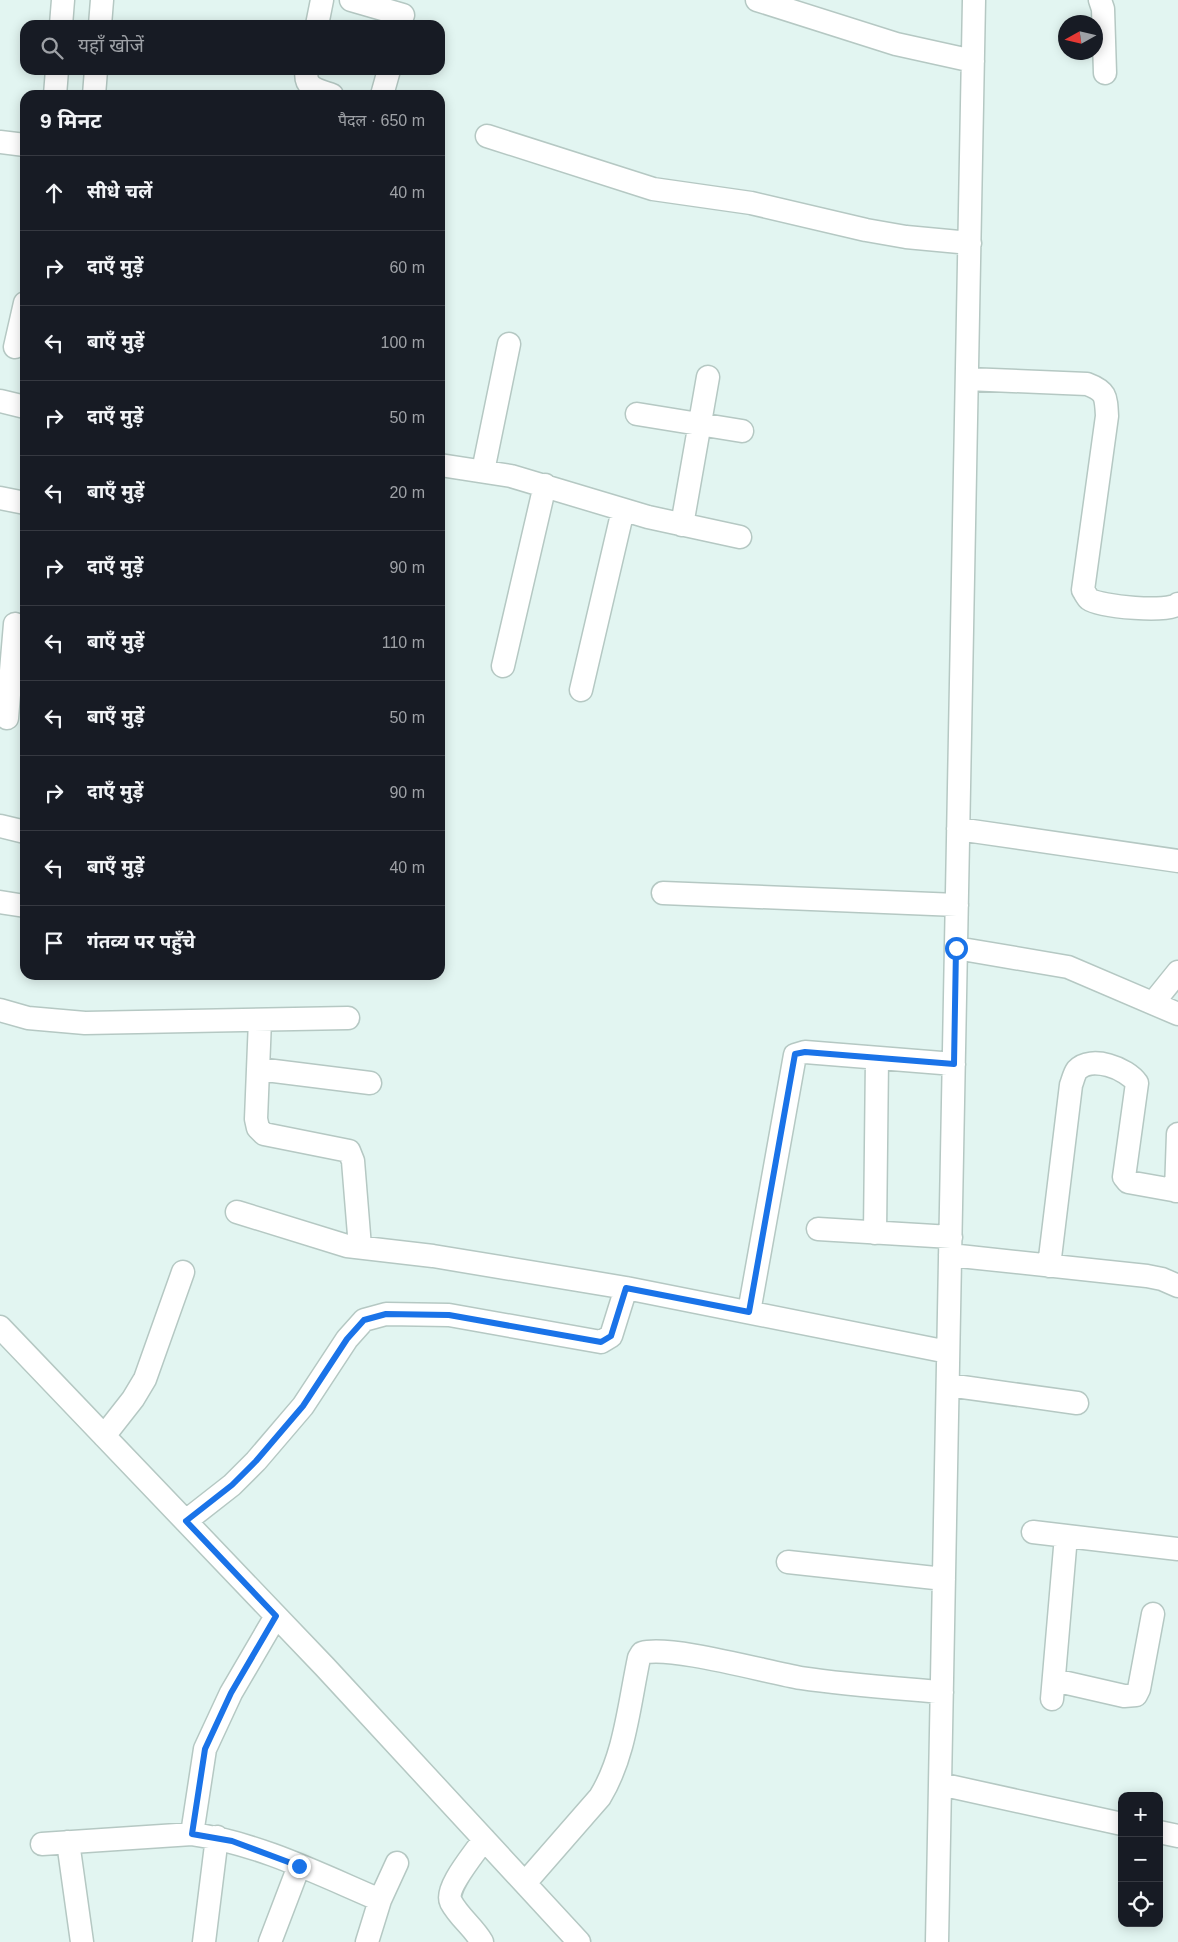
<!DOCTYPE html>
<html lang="hi">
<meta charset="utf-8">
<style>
:root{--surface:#171b24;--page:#242831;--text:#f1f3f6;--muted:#9ea1a6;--line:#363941}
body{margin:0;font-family:Helvetica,"Noto Sans Devanagari",sans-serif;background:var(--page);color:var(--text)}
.controls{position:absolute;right:15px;bottom:15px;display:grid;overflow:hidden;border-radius:10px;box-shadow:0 2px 12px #0003}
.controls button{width:45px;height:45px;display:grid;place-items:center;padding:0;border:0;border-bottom:1px solid var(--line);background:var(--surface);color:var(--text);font:25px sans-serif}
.compass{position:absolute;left:1058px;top:15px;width:45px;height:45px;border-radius:50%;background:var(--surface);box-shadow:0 2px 12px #0003;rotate:262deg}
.stop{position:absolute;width:15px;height:15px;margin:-11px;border:4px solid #1a73e8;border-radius:50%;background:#fff}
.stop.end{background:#1a73e8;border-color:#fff;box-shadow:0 1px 5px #0008}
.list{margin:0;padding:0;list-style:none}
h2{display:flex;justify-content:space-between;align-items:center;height:65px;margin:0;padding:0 20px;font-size:21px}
h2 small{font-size:16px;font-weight:400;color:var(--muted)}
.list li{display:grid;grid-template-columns:32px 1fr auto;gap:15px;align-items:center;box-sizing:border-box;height:75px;padding:0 20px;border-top:1px solid var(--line)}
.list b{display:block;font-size:19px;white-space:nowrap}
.list em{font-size:16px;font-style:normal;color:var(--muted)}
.icon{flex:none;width:28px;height:28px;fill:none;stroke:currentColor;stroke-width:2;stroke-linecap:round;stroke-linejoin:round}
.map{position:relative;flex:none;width:1178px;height:1942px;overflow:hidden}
.search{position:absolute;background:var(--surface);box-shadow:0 2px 12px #0003;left:20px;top:20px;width:425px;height:55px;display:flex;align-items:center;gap:12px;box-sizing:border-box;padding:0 18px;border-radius:15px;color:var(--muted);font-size:19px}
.panel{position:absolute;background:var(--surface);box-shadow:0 2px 12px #0003;left:20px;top:90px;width:425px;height:890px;border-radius:15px}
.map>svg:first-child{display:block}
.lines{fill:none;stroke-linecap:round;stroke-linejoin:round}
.minor-casing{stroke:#b5c8c3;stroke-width:25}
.minor{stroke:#fff;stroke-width:22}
.route{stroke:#1a73e8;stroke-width:6}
</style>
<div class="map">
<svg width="1178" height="1942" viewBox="0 0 1178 1942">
<rect width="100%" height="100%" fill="#e2f5f1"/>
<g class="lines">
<defs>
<path id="minor" d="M351,0L403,15
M757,0L896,44L973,61
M1100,0L1103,9L1105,73
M61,25L63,0
M100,25L102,0
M317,25L322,0
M307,70C303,88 318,90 332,95
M55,95L57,70
M94,95L96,70
M382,95L389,70
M487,136L653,189L751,203L866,230L906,237L970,243
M0,142L25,145
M15,347L25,303
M967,379L1087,384C1106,391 1106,396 1107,416L1083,590C1085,593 1087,597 1089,599C1100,607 1170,613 1178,604
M0,401L25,407
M637,414L742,431
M440,465L511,476L648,517L740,537
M483,471L509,344
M0,498L25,503
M682,525L708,377
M503,666L545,485
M581,690L623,510
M7,718L15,624
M0,826L25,832
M958,829L1178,861
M663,893L957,905
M0,902L25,906
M956,948L1068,967L1178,1014
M1153,1003L1178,972
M0,1010L28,1018L85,1023L348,1018
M260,1020L256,1119L258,1128L264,1134L349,1151L353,1161L360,1247
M258,1069L370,1083
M1176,1191L1178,1134
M237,1212L347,1246L433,1256L626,1288L948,1352
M818,1229L951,1237
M875,1233L877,1058
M950,1255L1147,1276L1162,1279L1178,1286
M1049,1266L1071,1085C1073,1080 1074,1074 1077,1070C1091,1055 1127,1068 1137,1083L1125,1170L1124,1177L1128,1182L1178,1191
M749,1312L795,1055L805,1052L954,1064
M0,1327L325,1667L579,1942
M948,1385L1077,1403
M104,1436L133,1399L145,1379L183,1272
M186,1521L232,1485L256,1461L303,1406L347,1339L364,1320L386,1314L449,1315L601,1342L611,1336L626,1288
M1033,1532L1178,1549
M788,1562L944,1579
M1054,1680L1124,1696L1136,1695L1139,1689L1153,1614
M1052,1699L1066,1536
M940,1784L1122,1824
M1159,1832L1178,1836
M192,1834L205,1749L231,1693L276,1616
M68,1842L82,1942
M42,1844L192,1834C258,1843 319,1874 380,1900
M525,1883L600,1797C625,1756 629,1705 639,1658L642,1653C671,1645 766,1672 801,1678C847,1685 895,1688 942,1692
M204,1942L217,1837
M270,1942L299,1866
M367,1942L380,1900L397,1863
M482,1942C474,1928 459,1917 451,1902C444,1888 476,1852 484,1839
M937,1942L974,0"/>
</defs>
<use href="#minor" class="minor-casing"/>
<use href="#minor" class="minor"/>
</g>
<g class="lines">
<path class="route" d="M299,1866L232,1841L192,1834L205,1749L231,1693L276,1616L186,1521L232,1485L256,1461L303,1406L347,1339L364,1320L386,1314L449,1315L601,1342L611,1336L626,1288L749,1312L795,1054L805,1052L954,1064L956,948"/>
</g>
</svg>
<div class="controls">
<button>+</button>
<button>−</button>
<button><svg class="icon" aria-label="locate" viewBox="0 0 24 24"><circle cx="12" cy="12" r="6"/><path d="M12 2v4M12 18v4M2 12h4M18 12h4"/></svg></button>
</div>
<svg class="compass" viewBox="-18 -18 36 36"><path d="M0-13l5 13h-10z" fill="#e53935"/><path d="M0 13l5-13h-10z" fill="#9ea1a6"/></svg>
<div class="stop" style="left:956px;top:948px"></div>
<div class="stop end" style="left:299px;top:1866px"></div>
<div class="search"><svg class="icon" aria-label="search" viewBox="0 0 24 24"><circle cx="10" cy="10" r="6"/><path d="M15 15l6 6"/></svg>यहाँ खोजें</div>
<section class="panel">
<h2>9 मिनट<small>पैदल · 650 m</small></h2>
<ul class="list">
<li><svg class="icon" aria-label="ahead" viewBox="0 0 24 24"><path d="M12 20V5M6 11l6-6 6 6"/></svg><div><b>सीधे चलें</b></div><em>40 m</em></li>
<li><svg class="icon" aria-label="right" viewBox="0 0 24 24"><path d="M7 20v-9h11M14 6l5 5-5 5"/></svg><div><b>दाएँ मुड़ें</b></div><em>60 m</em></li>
<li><svg class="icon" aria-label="left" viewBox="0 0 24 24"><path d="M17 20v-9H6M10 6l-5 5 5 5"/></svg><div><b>बाएँ मुड़ें</b></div><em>100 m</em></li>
<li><svg class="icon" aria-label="right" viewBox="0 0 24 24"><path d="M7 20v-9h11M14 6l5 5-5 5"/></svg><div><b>दाएँ मुड़ें</b></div><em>50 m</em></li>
<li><svg class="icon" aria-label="left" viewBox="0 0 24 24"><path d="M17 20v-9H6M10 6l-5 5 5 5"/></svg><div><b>बाएँ मुड़ें</b></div><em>20 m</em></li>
<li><svg class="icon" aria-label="right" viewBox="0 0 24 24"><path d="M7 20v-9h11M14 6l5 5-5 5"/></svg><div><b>दाएँ मुड़ें</b></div><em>90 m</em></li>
<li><svg class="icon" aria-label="left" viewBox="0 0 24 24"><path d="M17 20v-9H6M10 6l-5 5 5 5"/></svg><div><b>बाएँ मुड़ें</b></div><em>110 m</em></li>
<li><svg class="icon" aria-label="left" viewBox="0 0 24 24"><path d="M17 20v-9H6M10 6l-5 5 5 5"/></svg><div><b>बाएँ मुड़ें</b></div><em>50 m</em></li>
<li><svg class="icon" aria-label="right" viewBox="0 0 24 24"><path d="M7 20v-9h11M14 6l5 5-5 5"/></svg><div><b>दाएँ मुड़ें</b></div><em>90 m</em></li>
<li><svg class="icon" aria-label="left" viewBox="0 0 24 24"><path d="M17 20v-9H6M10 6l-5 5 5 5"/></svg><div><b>बाएँ मुड़ें</b></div><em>40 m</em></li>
<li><svg class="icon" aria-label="arrive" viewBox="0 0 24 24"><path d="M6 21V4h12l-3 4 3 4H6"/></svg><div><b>गंतव्य पर पहुँचे</b></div></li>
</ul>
</section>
</div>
